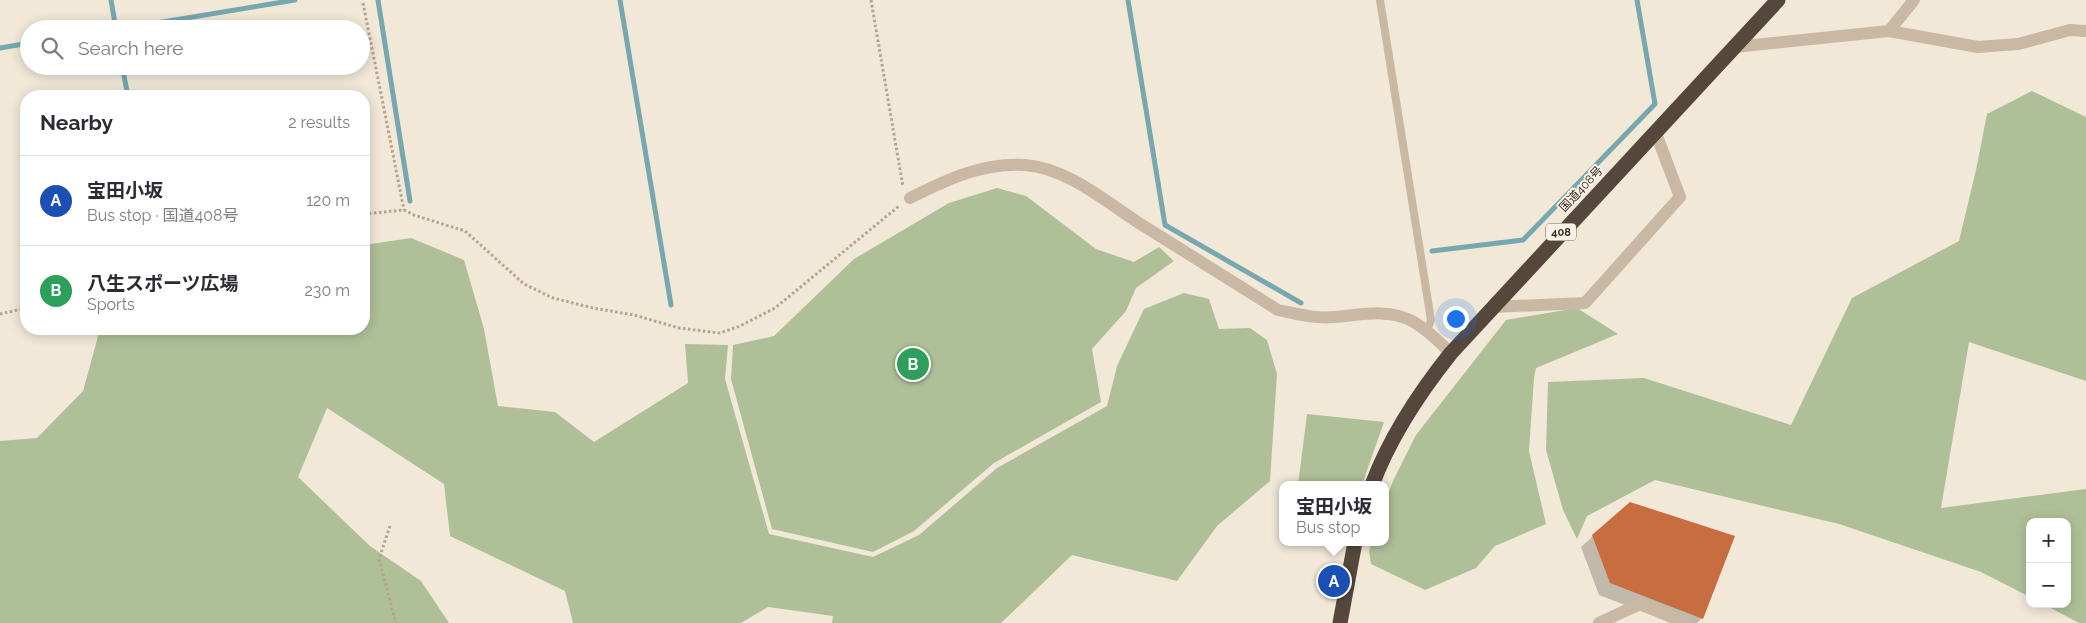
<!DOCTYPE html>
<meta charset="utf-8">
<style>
:root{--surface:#fff;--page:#f2f2f3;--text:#2b2b33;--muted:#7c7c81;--line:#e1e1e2;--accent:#ea580c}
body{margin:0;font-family:Raleway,"Noto Sans JP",sans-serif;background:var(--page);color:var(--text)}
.controls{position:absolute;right:15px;bottom:15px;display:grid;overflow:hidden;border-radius:10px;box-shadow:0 2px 12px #0003}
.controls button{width:45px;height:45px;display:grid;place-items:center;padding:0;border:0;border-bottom:1px solid var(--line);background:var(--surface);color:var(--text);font:25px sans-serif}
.you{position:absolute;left:1455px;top:318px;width:18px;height:18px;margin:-12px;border:4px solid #fff;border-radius:50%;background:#1a73e8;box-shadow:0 0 0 8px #1a73e833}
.badge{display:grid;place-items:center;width:32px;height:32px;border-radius:50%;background:var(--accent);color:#fff;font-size:16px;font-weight:700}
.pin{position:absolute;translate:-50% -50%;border:2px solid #fff;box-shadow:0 1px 5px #0006}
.popup{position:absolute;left:1279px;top:481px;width:110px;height:65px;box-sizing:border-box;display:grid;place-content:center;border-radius:10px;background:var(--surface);filter:drop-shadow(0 1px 4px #0005);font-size:16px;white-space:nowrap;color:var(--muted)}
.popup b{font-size:19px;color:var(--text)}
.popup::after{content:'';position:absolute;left:50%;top:100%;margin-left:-10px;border:10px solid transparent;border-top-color:var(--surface)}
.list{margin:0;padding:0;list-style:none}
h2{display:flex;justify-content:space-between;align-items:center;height:65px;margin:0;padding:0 20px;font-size:21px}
h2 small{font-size:16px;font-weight:400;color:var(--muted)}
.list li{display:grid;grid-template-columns:32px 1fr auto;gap:15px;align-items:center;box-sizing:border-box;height:90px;padding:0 20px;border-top:1px solid var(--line)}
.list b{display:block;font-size:19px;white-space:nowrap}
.list p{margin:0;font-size:16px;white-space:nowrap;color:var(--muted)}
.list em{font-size:16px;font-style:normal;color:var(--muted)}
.icon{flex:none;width:28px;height:28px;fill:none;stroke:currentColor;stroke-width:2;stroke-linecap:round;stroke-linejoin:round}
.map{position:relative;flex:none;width:2086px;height:623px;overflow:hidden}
.search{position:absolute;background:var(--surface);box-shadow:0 2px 12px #0003;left:20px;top:20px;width:350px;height:55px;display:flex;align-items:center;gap:12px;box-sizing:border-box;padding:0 18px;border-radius:28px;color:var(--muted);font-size:19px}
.panel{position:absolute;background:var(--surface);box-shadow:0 2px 12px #0003;left:20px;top:90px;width:350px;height:245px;border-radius:20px}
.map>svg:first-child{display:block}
.green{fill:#afc098}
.shadow{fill:#0003}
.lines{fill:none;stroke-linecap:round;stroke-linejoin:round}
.stream{stroke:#77a7af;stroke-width:5}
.building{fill:#c86d3f}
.path{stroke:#b5a38e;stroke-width:3;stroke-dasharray:2.5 2.5;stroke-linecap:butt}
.lane{stroke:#c9b8a4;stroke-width:8}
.street{stroke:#c9b8a4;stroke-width:12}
.highway{stroke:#56473d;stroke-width:15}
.labels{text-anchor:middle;stroke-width:4;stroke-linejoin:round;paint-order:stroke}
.shield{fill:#f9f1e4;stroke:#6f675f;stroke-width:1}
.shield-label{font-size:11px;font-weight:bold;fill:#342c26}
.street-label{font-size:12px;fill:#342c26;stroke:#f9f1e4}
</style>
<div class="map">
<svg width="2086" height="623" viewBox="0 0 2086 623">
<rect width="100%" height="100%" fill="#f1e8d8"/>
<path class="green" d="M2032,91L2086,117V381L1969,342L1941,508L2086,489V623H2079L2043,604H2067V522H2030V597L1981,572L1839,524L1655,480L1587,516L1577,539L1563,510L1546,450L1548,382L1644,378L1791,425L1852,298L1959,241L1976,170L1987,114Z
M997,188L1026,196L1096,249L1134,262L1159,247L1174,261L1136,288L1126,311L1092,349L1101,402L994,463L914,531L873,552L772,529L731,379L733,345L774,336L854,259L949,203Z
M411,238L464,260L484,329L498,406L555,412L594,442L688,383L685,344L728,345L725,379L769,534L873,557L919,535L997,468L1107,406L1117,366L1144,309L1184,293L1209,299L1219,329L1250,328L1267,340L1277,374L1270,481L1217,526L1177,581L1072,555L1001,623H832L833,616L768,607L741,623H573L565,591L450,536L444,484L327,408L298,477L370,546L421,581L449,623H0V441L37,438L83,391L100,329H364V245Z
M1577,308L1618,334L1536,368L1534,378L1529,451L1546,524L1495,546L1476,568L1425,590L1371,564L1369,551L1372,542H1385V503L1393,481L1416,435L1506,320Z
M1307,414L1384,422L1362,485H1298Z"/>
<path class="shadow" d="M1593,536L1702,618L1697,623H1672L1599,595L1581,547Z"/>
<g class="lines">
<path class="stream" d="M111,0L116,29
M378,0L410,201
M620,0L671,305
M1128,0L1165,225L1301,303
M120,29L295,0
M0,48L29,43
M122,66L128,96
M1432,251L1523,240L1655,104L1637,0"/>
</g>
<path class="building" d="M1630,502L1735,536L1703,619L1610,583L1592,535Z"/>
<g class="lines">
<path class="path" d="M871,0L903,187
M363,3L404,210
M364,214L404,210L414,215L465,231L524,284L553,298L593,308L634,315L679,328L720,333L740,326L775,308L899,206
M0,314L26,308
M390,526L379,559L396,623"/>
<path class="lane" d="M1380,0L1431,320L1427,331"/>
<path class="street" d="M1889,31L1914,0
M1735,47L1889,31L1978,47L2018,44L2070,30L2086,31
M910,198C946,180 983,162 1025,165C1067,168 1105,201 1139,223C1185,252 1232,281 1278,310C1297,314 1315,319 1335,317C1360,315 1388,308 1412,321C1427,329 1439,342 1451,353
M1493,307L1585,303L1680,197L1655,131
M1599,623L1640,604L1686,623"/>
<path class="highway" d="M1372,485C1390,437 1419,393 1451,353L1778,0
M1340,623L1355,542"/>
</g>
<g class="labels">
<rect class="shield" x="1546" y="223.5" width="30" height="17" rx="4"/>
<g class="shield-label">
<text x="1561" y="236">408</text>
</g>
<g class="street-label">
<text transform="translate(1581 189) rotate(-47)" y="4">国道408号</text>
</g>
</g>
</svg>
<div class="controls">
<button>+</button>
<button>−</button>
</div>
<div class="you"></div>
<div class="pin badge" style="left:1334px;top:581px;background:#1a4fb4">A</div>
<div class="popup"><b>宝田小坂</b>Bus stop</div>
<div class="pin badge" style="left:913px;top:364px;background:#2e9e5b">B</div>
<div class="search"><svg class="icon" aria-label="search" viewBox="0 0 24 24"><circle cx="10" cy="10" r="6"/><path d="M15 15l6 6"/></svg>Search here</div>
<section class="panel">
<h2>Nearby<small>2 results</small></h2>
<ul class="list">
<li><span class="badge" style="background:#1a4fb4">A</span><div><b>宝田小坂</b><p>Bus stop · 国道408号</p></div><em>120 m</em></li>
<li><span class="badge" style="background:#2e9e5b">B</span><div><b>八生スポーツ広場</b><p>Sports</p></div><em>230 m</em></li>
</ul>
</section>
</div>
